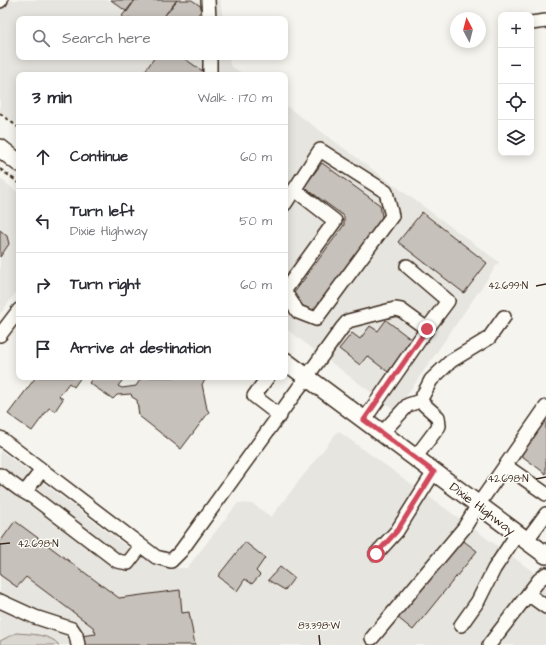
<!DOCTYPE html>
<meta charset="utf-8">
<style>
:root{--surface:#fff;--page:#f2f2f3;--text:#2b2b33;--muted:#7c7c81;--line:#e1e1e2}
body{margin:0;font-family:"Architects Daughter",sans-serif;background:var(--page);color:var(--text)}
.controls{position:absolute;right:12px;top:12px;display:grid;overflow:hidden;border-radius:8px;box-shadow:0 2px 10px #0003}
.controls button{width:36px;height:36px;display:grid;place-items:center;padding:0;border:0;border-bottom:1px solid var(--line);background:var(--surface);color:var(--text);font:20px sans-serif}
.compass{position:absolute;left:450px;top:12px;width:36px;height:36px;border-radius:50%;background:var(--surface);box-shadow:0 2px 10px #0003;rotate:353deg}
.stop{position:absolute;width:12px;height:12px;margin:-9px;border:3px solid #d1495b;border-radius:50%;background:#fff}
.stop.end{background:#d1495b;border-color:#fff;box-shadow:0 1px 4px #0008}
.list{margin:0;padding:0;list-style:none}
h2{display:flex;justify-content:space-between;align-items:center;height:52px;margin:0;padding:0 16px;font-size:17px}
h2 small{font-size:13px;font-weight:400;color:var(--muted)}
.list li{display:grid;grid-template-columns:26px 1fr auto;gap:12px;align-items:center;box-sizing:border-box;height:64px;padding:0 16px;border-top:1px solid var(--line)}
.list b{display:block;font-size:15px;white-space:nowrap}
.list p{margin:0;font-size:13px;white-space:nowrap;color:var(--muted)}
.list em{font-size:13px;font-style:normal;color:var(--muted)}
.icon{flex:none;width:22px;height:22px;fill:none;stroke:currentColor;stroke-width:2;stroke-linecap:round;stroke-linejoin:round}
.map{position:relative;flex:none;width:546px;height:645px;overflow:hidden}
.search{position:absolute;background:var(--surface);box-shadow:0 2px 10px #0003;left:16px;top:16px;width:272px;height:44px;display:flex;align-items:center;gap:10px;box-sizing:border-box;padding:0 14px;border-radius:8px;color:var(--muted);font-size:15px}
.panel{position:absolute;background:var(--surface);box-shadow:0 2px 10px #0003;left:16px;top:72px;width:272px;height:308px;border-radius:8px}
.map>svg:first-child{display:block}
.built{fill:#e7e5df}
.green{fill:#dad6d0;stroke:#8a8077}
.building{fill:#c7c1bb;stroke:#3b2a1e}
.lines{fill:none;stroke-linecap:round;stroke-linejoin:round}
.minor-casing{stroke:#3b2a1e;stroke-width:16}
.major-casing{stroke:#3b2a1e;stroke-width:20}
.path{stroke:#3b2a1e;stroke-width:2;stroke-dasharray:4 3;stroke-linecap:butt}
.minor{stroke:#fdfcf7;stroke-width:13}
.major{stroke:#fdfcf7;stroke-width:17}
.route{stroke:#d1495b;stroke-width:5}
.ticks{fill:none;stroke:#3b2a1e;stroke-width:1.5}
.labels{text-anchor:middle;stroke-width:3;stroke-linejoin:round;paint-order:stroke}
.street-label{font-size:13px;fill:#3b2a1e;stroke:#fdfcf7}
.ticks-label{font-size:10px;text-anchor:middle;fill:#3b2a1e;stroke:#fdfcf7;stroke-width:3;stroke-linejoin:round;paint-order:stroke}
</style>
<div class="map">
<svg width="546" height="645" viewBox="0 0 546 645">
<rect width="100%" height="100%" fill="#f5f4ee"/>
<filter id="ink" filterUnits="userSpaceOnUse"><feTurbulence type="fractalNoise" baseFrequency=".025" numOctaves="2"/><feDisplacementMap in="SourceGraphic" scale="8" xChannelSelector="R" yChannelSelector="G"/><feConvolveMatrix kernelMatrix="1 2 1 2 8 2 1 2 1" color-interpolation-filters="sRGB"/></filter>
<g filter="url(#ink)">
<path class="built" d="M0,0H220L223,19H19V57H229L230,65L244,75H19V126L0,112Z
M285,105L499,262L396,411L285,328Z
M0,178L19,194V288L0,314Z
M338,431L546,581V645H0V450L130,549L165,568H187L238,503L253,504L271,517Z"/>
<path class="green" d="M16,633C29,634 51,634 59,645H0V641Z"/>
<path class="building" d="M111,0H135L127,12Z
M135,0H177L162,19H126L122,16Z
M177,0H192L203,8L195,19H162Z
M155,57H182L204,72L201,75H142Z
M322,163L380,205L383,222L314,314L291,297L344,225V216L304,187Z
M422,212L487,263L464,293L398,242Z
M0,230L7,236L9,244L0,257Z
M386,320L412,340L388,372L367,356L360,365L339,349L352,333L360,339L370,326L378,331Z
M36,377H81L74,387L69,383L59,396L63,399L55,411L49,408L32,431L8,414Z
M93,377H125L118,386L122,388L136,386L142,377H208L202,384L207,409L209,412L181,449L139,416L137,400L132,397L131,394L117,395L113,399L89,383Z
M546,417V474L518,453Z
M15,521L119,598L180,590L182,613L189,612L195,645H81L80,636L96,634L93,627L26,577L17,587L0,575V542Z
M461,539L477,551L413,630L397,617Z
M245,542L265,558L256,571L260,575L252,584L245,579L237,591L218,576Z
M280,567L294,578L285,590L268,580Z"/>
<g class="lines">
<defs>
<path id="minor" d="M208,0L209,19
M0,1L1,0
M531,23L546,21
M210,57V75
M285,204L320,150L386,192L392,216L316,319L298,312L285,292
M407,266L448,301L427,329
M285,290L335,221L295,190
M0,335L19,310
M268,377L254,396L280,416
M420,401L431,380L451,361L489,338L504,317
M382,433L408,405L420,401L438,417L439,426L415,458
M0,438L156,557L171,561L181,551L342,328L348,321L395,309L401,310L427,329L364,420
M506,466L546,494
M0,475L19,489L33,497L117,561L128,563L141,546
M25,492L42,470
M526,541L546,514
M376,554L397,531L434,472
M528,594L546,607
M0,601L35,617L72,629L76,635L78,645
M461,625L478,601L494,569L517,534
M372,638L464,528L478,505L546,407
M489,645L539,580L546,574"/>
<path id="major" d="M0,148L19,163
M285,361L546,555"/>
</defs>
<use href="#minor" class="minor-casing"/>
<use href="#major" class="major-casing"/>
<path class="path" d="M0,113L19,128
M0,169L19,183"/>
<use href="#minor" class="minor"/>
<use href="#major" class="major"/>
</g>
</g>
<g class="lines" filter="url(#ink)">
<path class="route" d="M376,554L397,531L434,472L364,420L427,329"/>
</g>
<path class="ticks" d="M536,286L546,284M536,479L546,477M0,544L10,543M319,635L320,645"/>
<g class="labels">
<g class="street-label">
<text transform="translate(483 508) rotate(37)" y="5">Dixie Highway</text>
</g>
</g>
<g class="ticks-label">
<text x="508" y="289">42.699°N</text>
<text x="508" y="482">42.698°N</text>
<text x="38" y="547">42.698°N</text>
<text x="319" y="629">83.398°W</text>
</g>
</svg>
<div class="controls">
<button>+</button>
<button>−</button>
<button><svg class="icon" aria-label="locate" viewBox="0 0 24 24"><circle cx="12" cy="12" r="6"/><path d="M12 2v4M12 18v4M2 12h4M18 12h4"/></svg></button>
<button><svg class="icon" aria-label="layers" viewBox="0 0 24 24"><path d="M12 4l9 5-9 5-9-5zM3 14l9 5 9-5"/></svg></button>
</div>
<svg class="compass" viewBox="-18 -18 36 36"><path d="M0-13l5 13h-10z" fill="#e53935"/><path d="M0 13l5-13h-10z" fill="#7c7c81"/></svg>
<div class="stop" style="left:376px;top:554px"></div>
<div class="stop end" style="left:427px;top:329px"></div>
<div class="search"><svg class="icon" aria-label="search" viewBox="0 0 24 24"><circle cx="10" cy="10" r="6"/><path d="M15 15l6 6"/></svg>Search here</div>
<section class="panel">
<h2>3 min<small>Walk · 170 m</small></h2>
<ul class="list">
<li><svg class="icon" aria-label="ahead" viewBox="0 0 24 24"><path d="M12 20V5M6 11l6-6 6 6"/></svg><div><b>Continue</b></div><em>60 m</em></li>
<li><svg class="icon" aria-label="left" viewBox="0 0 24 24"><path d="M17 20v-9H6M10 6l-5 5 5 5"/></svg><div><b>Turn left</b><p>Dixie Highway</p></div><em>50 m</em></li>
<li><svg class="icon" aria-label="right" viewBox="0 0 24 24"><path d="M7 20v-9h11M14 6l5 5-5 5"/></svg><div><b>Turn right</b></div><em>60 m</em></li>
<li><svg class="icon" aria-label="arrive" viewBox="0 0 24 24"><path d="M6 21V4h12l-3 4 3 4H6"/></svg><div><b>Arrive at destination</b></div></li>
</ul>
</section>
</div>
